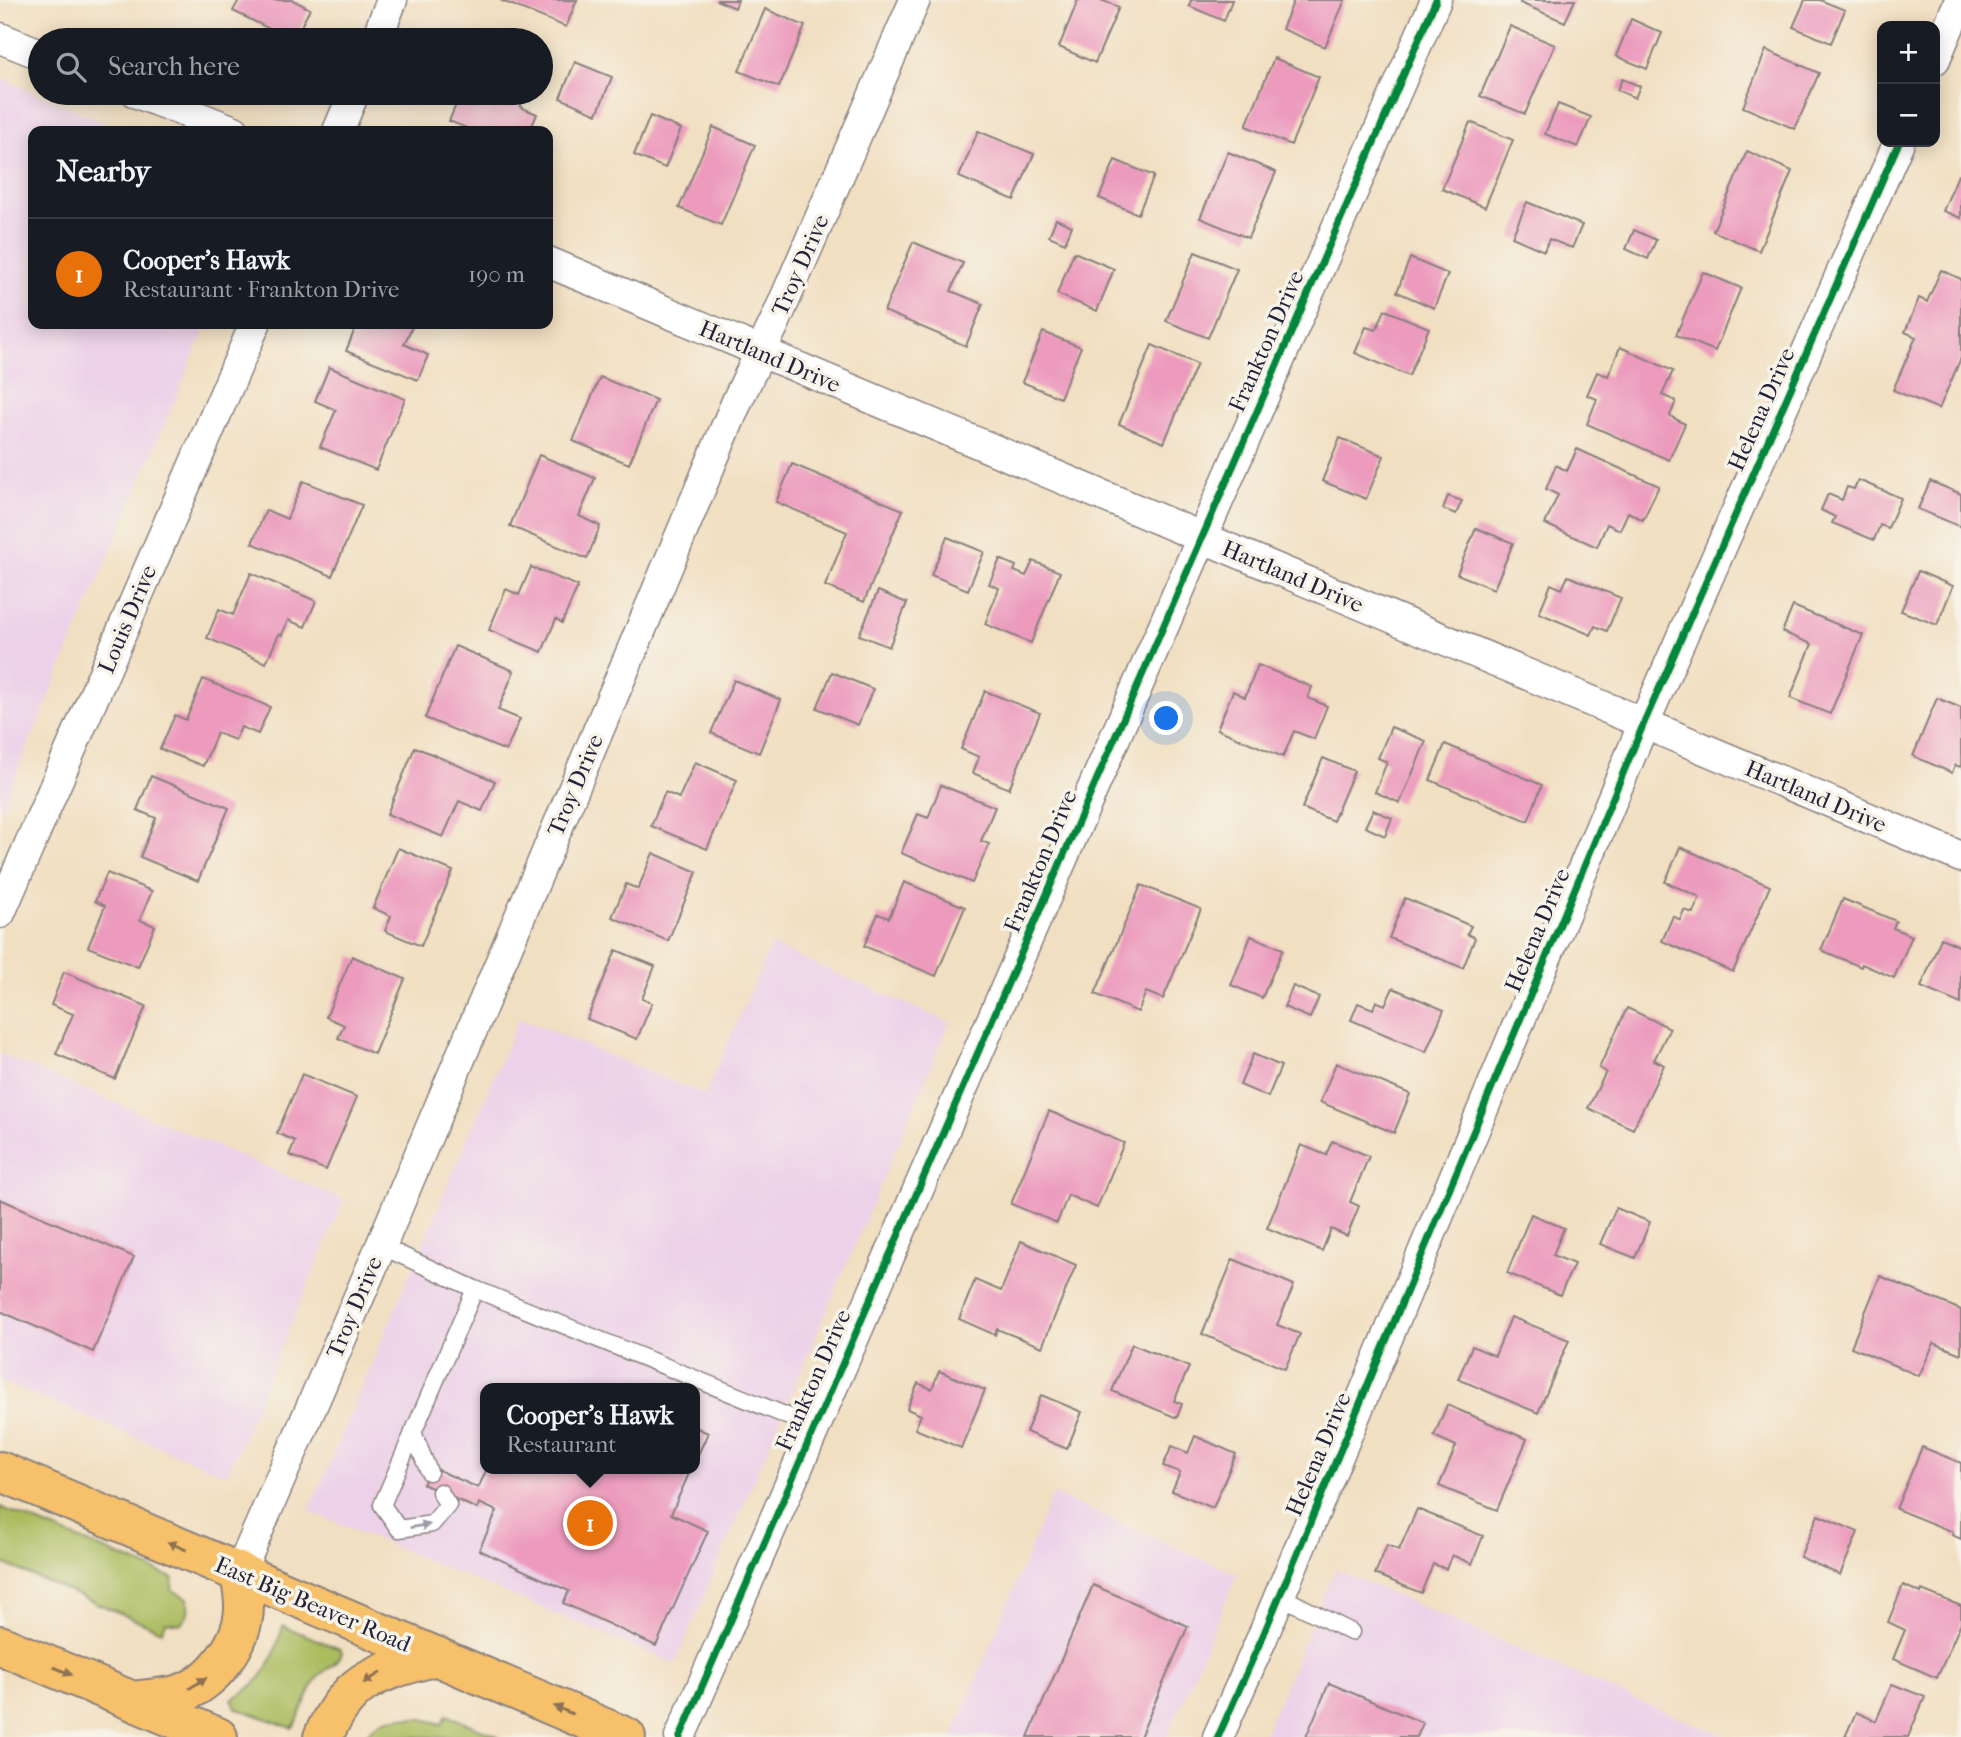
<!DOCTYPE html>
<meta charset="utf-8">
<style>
:root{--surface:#171b24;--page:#20242c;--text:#f1f3f6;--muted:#9ea1a6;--line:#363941;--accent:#1f6fb2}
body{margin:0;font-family:"IM FELL French Canon",serif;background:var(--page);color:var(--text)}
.controls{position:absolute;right:21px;top:21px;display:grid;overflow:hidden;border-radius:14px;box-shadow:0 4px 18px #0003}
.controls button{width:63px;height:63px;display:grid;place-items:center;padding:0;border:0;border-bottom:2px solid var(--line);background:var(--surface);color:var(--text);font:35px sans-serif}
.you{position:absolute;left:1167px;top:719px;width:24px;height:24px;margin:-18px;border:5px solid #fff;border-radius:50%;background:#1a73e8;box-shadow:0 0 0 10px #1a73e833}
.badge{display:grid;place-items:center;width:46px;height:46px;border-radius:50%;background:var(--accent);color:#fff;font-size:23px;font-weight:700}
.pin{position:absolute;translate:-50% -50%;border:4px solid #fff;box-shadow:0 2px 7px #0006}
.popup{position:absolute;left:480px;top:1383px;width:220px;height:91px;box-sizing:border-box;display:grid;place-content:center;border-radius:14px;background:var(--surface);filter:drop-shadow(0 2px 5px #0005);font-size:23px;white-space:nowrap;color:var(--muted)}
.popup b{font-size:26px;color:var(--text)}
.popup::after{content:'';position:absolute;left:50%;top:100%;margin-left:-14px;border:14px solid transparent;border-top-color:var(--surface)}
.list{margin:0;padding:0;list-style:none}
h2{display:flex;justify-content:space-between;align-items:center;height:91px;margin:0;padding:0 28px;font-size:30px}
h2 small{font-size:23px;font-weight:400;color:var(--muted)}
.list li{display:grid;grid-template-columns:46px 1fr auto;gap:21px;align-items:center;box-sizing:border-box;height:112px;padding:0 28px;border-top:2px solid var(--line)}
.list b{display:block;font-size:26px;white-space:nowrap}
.list p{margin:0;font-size:23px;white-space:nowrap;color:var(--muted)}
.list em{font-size:23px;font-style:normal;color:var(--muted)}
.icon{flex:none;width:38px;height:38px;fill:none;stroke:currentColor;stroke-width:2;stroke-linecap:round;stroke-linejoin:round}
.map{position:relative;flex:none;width:1961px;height:1737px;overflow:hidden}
.search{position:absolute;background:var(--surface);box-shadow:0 4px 18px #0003;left:28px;top:28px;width:525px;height:77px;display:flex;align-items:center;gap:18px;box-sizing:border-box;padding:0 24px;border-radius:38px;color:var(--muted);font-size:26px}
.panel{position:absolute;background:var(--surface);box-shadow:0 4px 18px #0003;left:28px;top:126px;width:525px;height:203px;border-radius:14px}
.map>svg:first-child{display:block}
.built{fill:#ecd1e9;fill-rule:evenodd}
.green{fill:#abbc5f;stroke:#666f4d;stroke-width:2}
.building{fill:#ec9bbd}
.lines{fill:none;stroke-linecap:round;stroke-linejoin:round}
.lane-casing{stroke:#8a807e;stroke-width:19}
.street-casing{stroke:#8a807e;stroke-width:33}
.primary-casing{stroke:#8a807e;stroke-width:42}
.lane{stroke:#fff;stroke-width:16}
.street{stroke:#fff;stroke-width:30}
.primary{stroke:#f7c06b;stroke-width:38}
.cycleway-casing{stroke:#f7f3e8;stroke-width:11}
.cycleway{stroke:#00873e;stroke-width:7}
.oneway{fill:#9c9ca7}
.oneway2{fill:#8c7153}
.labels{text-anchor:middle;stroke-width:7;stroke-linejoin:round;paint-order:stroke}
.street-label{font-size:23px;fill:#22223b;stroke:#f7f3e8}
</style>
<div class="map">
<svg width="1961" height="1737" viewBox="0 0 1961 1737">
<rect width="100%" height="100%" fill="#f7f3e8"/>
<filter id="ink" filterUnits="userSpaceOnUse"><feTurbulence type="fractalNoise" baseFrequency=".0143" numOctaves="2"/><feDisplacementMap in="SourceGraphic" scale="14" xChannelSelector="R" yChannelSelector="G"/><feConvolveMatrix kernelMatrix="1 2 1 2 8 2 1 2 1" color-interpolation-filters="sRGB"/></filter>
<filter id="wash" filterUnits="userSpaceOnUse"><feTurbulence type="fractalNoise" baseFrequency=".00686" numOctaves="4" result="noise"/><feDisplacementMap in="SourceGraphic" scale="28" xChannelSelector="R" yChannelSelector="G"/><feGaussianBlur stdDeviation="1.57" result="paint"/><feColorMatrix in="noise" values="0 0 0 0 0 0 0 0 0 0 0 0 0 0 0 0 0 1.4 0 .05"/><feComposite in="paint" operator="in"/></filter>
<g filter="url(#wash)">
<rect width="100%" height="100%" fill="#f1dfc1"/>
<path class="built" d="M0,78L124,131H33V324H207L0,812Z
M771,945L950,1023L675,1664L309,1511L519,1018L705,1095ZM485,1388H695V1469H485Z
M0,1054L344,1200L227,1475L0,1381Z
M1053,1494L1237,1574L1167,1737H952Z
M1335,1569L1617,1692L1727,1737H1263Z"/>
<path class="green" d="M0,1507L173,1578L172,1590L187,1598C190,1610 189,1615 180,1624L166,1622L162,1631L0,1562Z
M283,1626L340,1649L342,1653C337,1665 326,1668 318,1677C307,1690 302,1718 292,1728L236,1708L232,1699C267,1681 272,1661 283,1626Z
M447,1715L499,1737H365C380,1710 417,1716 442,1724Z"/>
<g id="blocks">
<path class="building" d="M239,0H293L310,9L294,40H292L233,11Z
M500,0H577L566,27Z
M716,0H738L735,8Z
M1078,0H1101L1119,7L1095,63L1059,47Z
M1191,0H1232L1224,21L1189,6Z
M1294,0H1345L1325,47L1282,29Z
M1521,0H1575L1565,22L1520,3Z
M1805,0H1820L1845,10L1831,43L1793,27Z
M765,9L805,26L779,87L739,71Z
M1631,19L1662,33L1647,69L1616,56Z
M1510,26L1555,45L1525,114L1480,96Z
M1766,50L1819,73L1795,129L1743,107Z
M1274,58L1319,77L1291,145L1246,126Z
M575,62L612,77L597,114L560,98Z
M1622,79L1640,86L1635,98L1617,90Z
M461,93H526L520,107L537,114L530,131H474L449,121Z
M1558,104L1591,117L1578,147L1545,134Z
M650,116L681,129L665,168L634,155Z
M1470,122L1513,140L1485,207L1442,189Z
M713,127L755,145L721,225L679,208Z
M978,131L1034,154L1014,200L959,177Z
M1747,151L1792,171L1759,251L1713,231Z
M1228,152L1276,172L1248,238L1200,218Z
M1115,160L1154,176L1138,214L1099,198Z
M1958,175L1961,176V218L1943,211Z
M1527,202L1582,225L1572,248L1549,239L1544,251L1512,237Z
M1056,219L1072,226L1065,243L1049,236Z
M1634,230L1656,240L1648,259L1626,249Z
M913,242L963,263L951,291L983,304L966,346L884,311Z
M1074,252L1114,269L1097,311L1057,294Z
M1195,252L1237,269L1208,338L1166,321Z
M1410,258L1448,274L1434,308L1397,292Z
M1941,270L1961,279V358L1939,409L1893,390L1916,337L1905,332L1919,298L1927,302Z
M1703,272L1741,288L1715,351L1676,335Z
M1385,310L1429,328L1409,376L1355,353L1366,327L1376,330Z
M357,324L413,325L404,344L428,355L418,380L346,351Z
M1043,332L1081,347L1060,398L1022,382Z
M1152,345L1197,364L1164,443L1119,424Z
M1620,347L1673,371L1662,395L1676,401L1670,416L1685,424L1669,460L1587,424L1597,399L1587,395L1597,372L1608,376Z
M329,367L405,399L376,470L320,447L336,410L315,401Z
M600,377L656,400L629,464L573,441Z
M1340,438L1384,456L1366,499L1322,481Z
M1577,449L1659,486L1643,520L1628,512L1620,530L1607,524L1597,547L1545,524L1558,495L1546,489L1556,465L1567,471Z
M539,455L595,478L579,516L600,526L587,559L510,526Z
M792,464L903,510L864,602L825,586L847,532L776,502Z
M1858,480L1901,498L1888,528L1880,525L1874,540L1832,523L1835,517L1821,510L1828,494L1842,500L1847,487L1854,489Z
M303,481L362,505L332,576L252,543L266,510L287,519Z
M1930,481L1961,494V527L1918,509Z
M1448,496L1462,501L1456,514L1443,509Z
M1476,528L1513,543L1494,589L1457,574Z
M947,537L984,552L968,590L931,575Z
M1000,559L1016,566L1014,571L1026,576L1033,561L1060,572L1031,643L985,624L999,588L989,584Z
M531,567L578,586L562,623L556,619L542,652L489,630L506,589L519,595Z
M1918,571L1953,586L1937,625L1901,611Z
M251,573L316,601L305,627L288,620L282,635L279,634L266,663L207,638L219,609L233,615Z
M1568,576L1621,598L1607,631L1595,626L1591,635L1539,613L1551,584L1562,589Z
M878,591L907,603L889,647L859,635Z
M1793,606L1863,635L1830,714L1790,698L1812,644L1782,632Z
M455,646L514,671L498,710L520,719L506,751L425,718Z
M1258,665L1312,687L1308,698L1327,706L1314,739L1294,731L1283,757L1217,729L1233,691L1245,697Z
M832,672L873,689L858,725L817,708Z
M203,679L270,707L258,734L241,727L235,740L217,733L203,766L160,749L175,715L186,720Z
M734,680L781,700L759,753L711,733Z
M985,691L1040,713L1009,789L973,773L979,757L961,749Z
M1937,698L1961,708V767L1955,765L1952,773L1913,756Z
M1391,727L1426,741L1400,803L1375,792L1387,762L1378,758Z
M1445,744L1542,785L1528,821L1430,780Z
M415,747L495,781L482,811L459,801L443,837L387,814Z
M1323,758L1354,771L1333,821L1302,808Z
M695,762L737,780L707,849L651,826L665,792L679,798Z
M151,776L229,808L198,881L140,857L156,818L137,810Z
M941,785L995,807L981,841L989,844L972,883L901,853L918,814L928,818Z
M1373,810L1392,818L1385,836L1365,827Z
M1680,847L1770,886L1733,972L1662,941L1673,916L1680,920L1684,910L1693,913L1700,897L1665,882Z
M398,848L453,871L421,946L385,931L391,916L373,908Z
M653,853L697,872L668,941L612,917L626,884L638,889Z
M107,873L152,891L140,920L155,926L138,967L88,947L105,906L95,901Z
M904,882L965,907L936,976L864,946L878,914L889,918Z
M1141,885L1201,909L1163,999L1146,992L1138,1012L1095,994Z
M1405,898L1471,926L1467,934L1475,938L1463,968L1389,938Z
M1843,899L1896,921L1893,928L1912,936L1894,978L1862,964L1861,967L1821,950Z
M1251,936L1283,949L1262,998L1231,985Z
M1941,938L1961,947V1004L1921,987Z
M616,950L655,966L642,999L652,1003L637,1039L587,1019Z
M352,956L405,979L374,1054L338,1038L344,1025L326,1017Z
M64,972L146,1006L115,1079L56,1054L73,1014L51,1005Z
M1293,986L1319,997L1310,1018L1284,1007Z
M1393,988L1444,1010L1426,1052L1351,1020L1358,1003L1373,1009L1376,1001L1385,1005Z
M1627,1008L1670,1028L1654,1060L1664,1065L1633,1129L1588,1108L1606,1072L1599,1068Z
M1253,1054L1281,1066L1268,1097L1240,1085Z
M1336,1063L1410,1094L1394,1133L1320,1102Z
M302,1074L357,1097L326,1170L289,1155L295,1141L277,1133Z
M1049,1111L1124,1143L1097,1208L1068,1195L1057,1223L1011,1204Z
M1332,1141L1369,1156L1350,1202L1359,1206L1347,1236L1331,1229L1322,1251L1267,1228L1301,1145L1326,1155Z
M0,1199L134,1257L93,1352L0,1311Z
M1616,1208L1650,1222L1635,1258L1600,1244Z
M1531,1214L1564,1228L1553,1255L1574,1264L1560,1295L1507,1273Z
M1021,1241L1076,1265L1042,1347L997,1329L995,1335L959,1319L975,1280L1001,1291Z
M1233,1259L1294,1285L1277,1325L1300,1334L1285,1369L1202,1334Z
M1880,1276L1961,1310V1354L1934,1343L1919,1376L1851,1347Z
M1511,1317L1569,1340L1538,1413L1458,1379L1472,1346L1495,1356Z
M1132,1344L1189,1367L1174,1401L1182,1404L1177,1418L1112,1391Z
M939,1371L985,1390L961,1448L915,1429L921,1415L907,1409L918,1383L932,1389Z
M1041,1395L1082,1412L1067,1449L1026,1432Z
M1447,1405L1527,1439L1497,1510L1439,1486L1456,1446L1434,1436Z
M695,1427L708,1433L695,1461Z
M1195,1436L1236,1454L1213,1508L1172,1491L1180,1472L1163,1466L1172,1446L1188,1453Z
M1922,1447L1961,1463V1539L1952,1535L1953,1532L1896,1509Z
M432,1467L478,1488L487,1469H691L671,1514L708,1531L656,1646L563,1603L569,1591L479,1550L497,1511L479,1503L477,1509L423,1484Z
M1417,1509L1483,1536L1472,1564L1452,1555L1446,1569L1433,1564L1421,1593L1375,1574L1387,1545L1399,1550Z
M1818,1515L1858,1532L1840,1575L1800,1557Z
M1093,1585L1188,1626L1140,1737H1028Z
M1903,1585L1921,1593L1922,1590L1961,1606V1623L1937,1678L1893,1659L1905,1630L1888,1622Z
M1329,1683L1423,1723L1417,1737H1306Z
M1892,1684L1925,1697L1908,1737H1845L1856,1712L1876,1721Z"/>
</g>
</g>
<g filter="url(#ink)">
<use href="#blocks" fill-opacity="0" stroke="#8a807e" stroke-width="2"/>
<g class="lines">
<defs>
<path id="lane" d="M381,1246L475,1289L814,1427
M413,1432L429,1472
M440,1492L448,1505L432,1524L399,1529L382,1505L475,1289
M1280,1596L1351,1632"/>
<path id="street" d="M0,38L40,54
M376,40L392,0
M1935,59L1960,0
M137,93L234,131
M338,131L354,93
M548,262L1961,857
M0,913L255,324
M240,1572L381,1246L738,399L775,322L915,0
M680,1737L1436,0
M1218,1737L1262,1638L1644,723L1899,142"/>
<path id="primary" d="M0,1471L626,1737
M0,1645L218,1737
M133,1701C147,1699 162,1698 176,1695C212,1686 245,1641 244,1605C244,1594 241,1583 240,1572
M323,1737C349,1677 378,1673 436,1656"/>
</defs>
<use href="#lane" class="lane-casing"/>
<use href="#street" class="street-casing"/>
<use href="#primary" class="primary-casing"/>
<use href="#lane" class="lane"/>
<use href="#street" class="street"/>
<use href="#primary" class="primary"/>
<defs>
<path id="cycleway" d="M680,1737L1436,0
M1218,1737L1262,1638L1644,723L1899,142"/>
</defs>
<use href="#cycleway" class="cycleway-casing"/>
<use href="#cycleway" class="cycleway"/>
</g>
<defs><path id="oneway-solid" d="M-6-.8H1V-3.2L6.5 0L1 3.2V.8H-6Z" transform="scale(1.75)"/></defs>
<use class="oneway" href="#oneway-solid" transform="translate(420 1526) rotate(-9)"/>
<g class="oneway2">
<use href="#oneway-solid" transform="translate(177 1546) rotate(-157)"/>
<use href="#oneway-solid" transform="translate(63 1671) rotate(23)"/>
<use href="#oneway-solid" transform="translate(372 1678) rotate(149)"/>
<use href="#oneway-solid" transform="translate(198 1683) rotate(-32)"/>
<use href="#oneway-solid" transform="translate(563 1710) rotate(-157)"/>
</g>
</g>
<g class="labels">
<g class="street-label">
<text transform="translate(800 265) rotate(-66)" y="8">Troy Drive</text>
<text transform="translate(1266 341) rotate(-66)" y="8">Frankton Drive</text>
<text transform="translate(770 356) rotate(23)" y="8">Hartland Drive</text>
<text transform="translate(1761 409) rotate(-66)" y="8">Helena Drive</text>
<text transform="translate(1293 576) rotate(23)" y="8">Hartland Drive</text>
<text transform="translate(127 619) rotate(-67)" y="8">Louis Drive</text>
<text transform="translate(575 785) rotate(-67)" y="8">Troy Drive</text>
<text transform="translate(1816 796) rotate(23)" y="8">Hartland Drive</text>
<text transform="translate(1040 861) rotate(-67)" y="8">Frankton Drive</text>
<text transform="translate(1537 930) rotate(-67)" y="8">Helena Drive</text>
<text transform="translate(354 1307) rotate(-67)" y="8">Troy Drive</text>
<text transform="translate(813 1380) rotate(-66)" y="8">Frankton Drive</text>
<text transform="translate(1318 1454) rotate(-67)" y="8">Helena Drive</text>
<text transform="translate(313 1604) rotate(23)" y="8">East Big Beaver Road</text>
</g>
</g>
</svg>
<div class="controls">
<button>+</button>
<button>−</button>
</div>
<div class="you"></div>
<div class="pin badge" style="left:590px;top:1523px;background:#e8710a">1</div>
<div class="popup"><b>Cooper's Hawk</b>Restaurant</div>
<div class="search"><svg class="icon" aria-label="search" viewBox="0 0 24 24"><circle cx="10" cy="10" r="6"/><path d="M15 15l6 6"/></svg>Search here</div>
<section class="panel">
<h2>Nearby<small></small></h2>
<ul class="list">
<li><span class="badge" style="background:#e8710a">1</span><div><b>Cooper's Hawk</b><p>Restaurant · Frankton Drive</p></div><em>190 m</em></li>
</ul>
</section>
</div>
